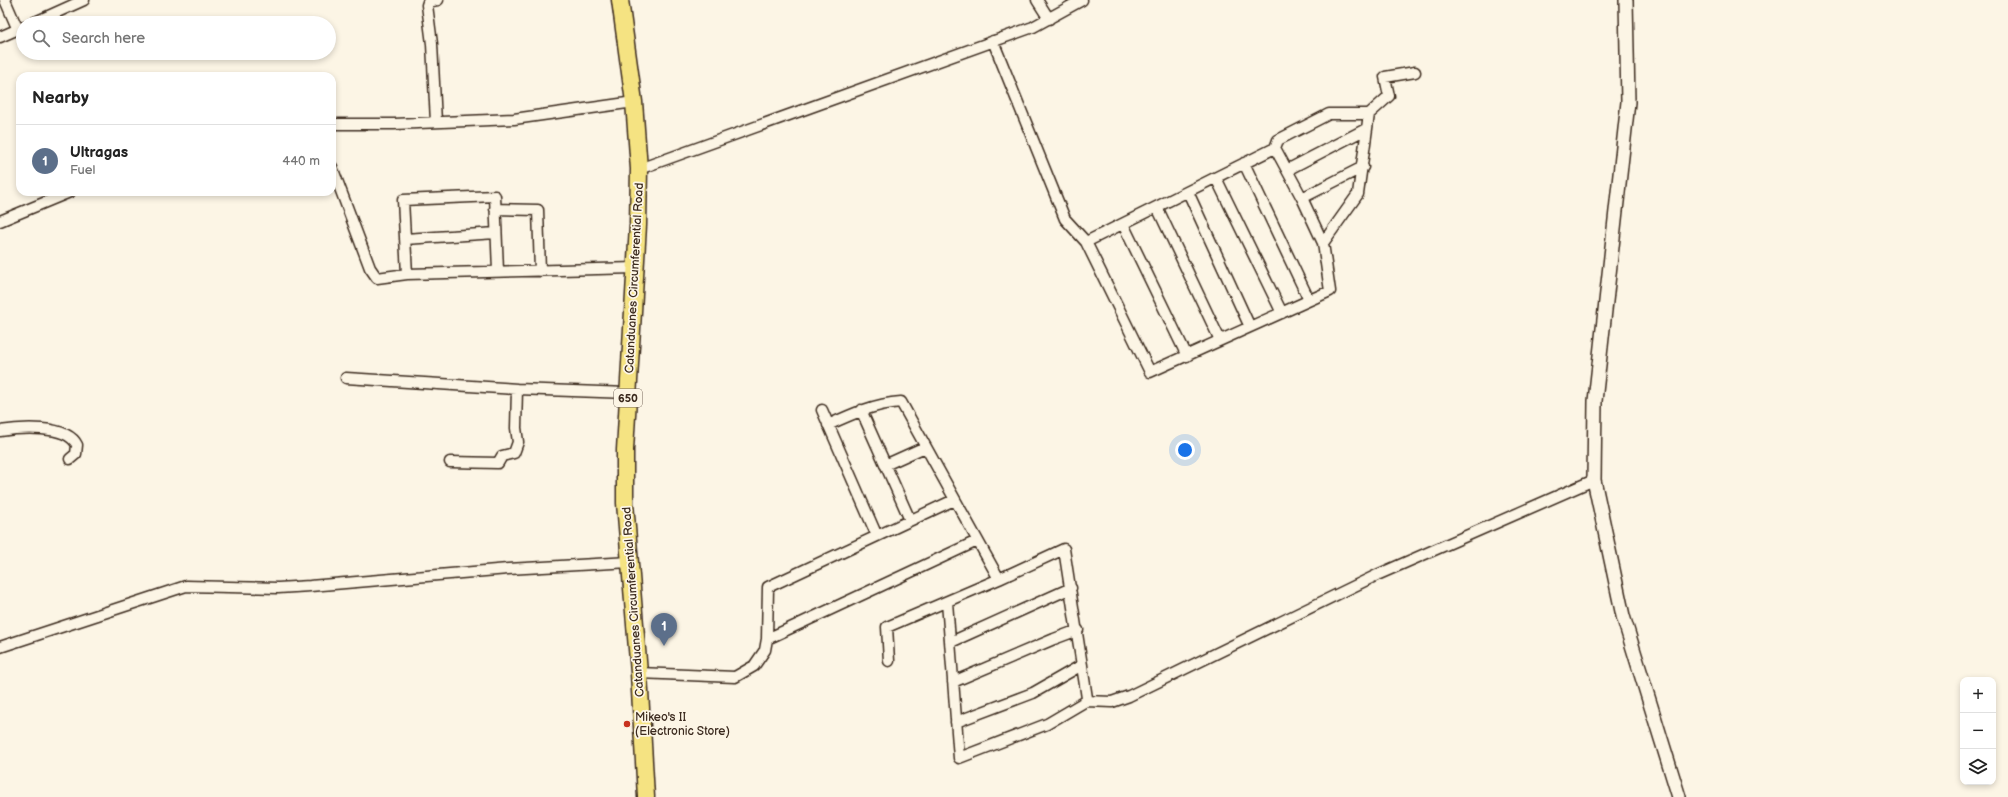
<!DOCTYPE html>
<meta charset="utf-8">
<style>
:root{--surface:#fff;--page:#f2f2f2;--text:#222;--muted:#767676;--line:#e0e0e0;--accent:#c8321e}
body{margin:0;font-family:"Balsamiq Sans",sans-serif;background:var(--page);color:var(--text)}
.controls{position:absolute;right:12px;bottom:12px;display:grid;overflow:hidden;border-radius:8px;box-shadow:0 2px 6px #0003}
.controls button{width:36px;height:36px;display:grid;place-items:center;padding:0;border:0;border-bottom:1px solid var(--line);background:var(--surface);color:var(--text);font:20px sans-serif}
.you{position:absolute;left:1185px;top:450px;width:14px;height:14px;margin:-10px;border:3px solid #fff;border-radius:50%;background:#1a73e8;box-shadow:0 0 0 6px #1a73e833}
.badge{display:grid;place-items:center;width:26px;height:26px;border-radius:50%;background:var(--accent);color:#fff;font-size:13px;font-weight:700}
.pin{position:absolute;translate:-50% -33px;filter:drop-shadow(0 1px 2px #0008)}
.pin::after{content:'';position:absolute;top:21px;width:14px;height:12px;background:inherit;clip-path:polygon(0 0,100% 0,50% 100%)}
.list{margin:0;padding:0;list-style:none}
h2{display:flex;justify-content:space-between;align-items:center;height:52px;margin:0;padding:0 16px;font-size:17px}
h2 small{font-size:13px;font-weight:400;color:var(--muted)}
.list li{display:grid;grid-template-columns:26px 1fr auto;gap:12px;align-items:center;box-sizing:border-box;height:72px;padding:0 16px;border-top:1px solid var(--line)}
.list b{display:block;font-size:15px;white-space:nowrap}
.list p{margin:0;font-size:13px;white-space:nowrap;color:var(--muted)}
.list em{font-size:13px;font-style:normal;color:var(--muted)}
.icon{flex:none;width:22px;height:22px;fill:none;stroke:currentColor;stroke-width:2;stroke-linecap:round;stroke-linejoin:round}
.map{position:relative;flex:none;width:2008px;height:797px;overflow:hidden}
.search{position:absolute;background:var(--surface);box-shadow:0 2px 6px #0003;left:16px;top:16px;width:320px;height:44px;display:flex;align-items:center;gap:10px;box-sizing:border-box;padding:0 14px;border-radius:22px;color:var(--muted);font-size:15px}
.panel{position:absolute;background:var(--surface);box-shadow:0 2px 6px #0003;left:16px;top:72px;width:320px;height:124px;border-radius:12px}
.map>svg:first-child{display:block}
.lines{fill:none;stroke-linecap:round;stroke-linejoin:round}
.minor-casing{stroke:#3b2a1e;stroke-width:13}
.tertiary-casing{stroke:#3b2a1e;stroke-width:16}
.primary-casing{stroke:#3b2a1e;stroke-width:19}
.minor{stroke:#fcf5e5;stroke-width:10}
.tertiary{stroke:#fcf5e5;stroke-width:13}
.primary{stroke:#f5e382;stroke-width:16}
.poi-dot{fill:#c8321e;stroke:#fcf5e5;stroke-width:1.5}
.labels{text-anchor:middle;stroke-width:3.5;stroke-linejoin:round;paint-order:stroke}
.shield{fill:#fcf5e5;stroke:#75675a;stroke-width:1}
.shield-label{font-size:11px;font-weight:bold;fill:#3b2a1e}
.street-label{font-size:12px;fill:#3b2a1e;stroke:#fcf5e5}
.poi-label{font-size:12px;fill:#3b2a1e;stroke:#fcf5e5;text-anchor:start}
</style>
<div class="map">
<svg width="2008" height="797" viewBox="0 0 2008 797">
<rect width="100%" height="100%" fill="#fcf5e5"/>
<filter id="ink" filterUnits="userSpaceOnUse"><feTurbulence type="fractalNoise" baseFrequency=".025" numOctaves="2"/><feDisplacementMap in="SourceGraphic" scale="8" xChannelSelector="R" yChannelSelector="G"/><feConvolveMatrix kernelMatrix="1 2 1 2 8 2 1 2 1" color-interpolation-filters="sRGB"/></filter>
<g filter="url(#ink)">
<g class="lines">
<defs>
<path id="minor" d="M5,0L18,30
M1037,0L1049,19
M33,23L84,0
M0,37L23,27
M993,41L1065,219L1086,242L1150,372L1330,291L1323,243L1302,198L1275,148
M436,122L432,44L427,5L428,2L438,0
M332,124H394L514,119L634,102
M1244,163L1309,300
M332,167L370,268L377,278L407,274L635,268
M639,169L1033,27L1082,0
M1287,170L1366,129
M1216,178L1282,313
M1188,192L1250,327
M1302,198L1363,167
M1157,207L1220,340
M495,209L538,210L540,271
M0,221L70,192
M1123,224L1187,356
M405,239L496,233
M1086,242L1275,148L1278,140L1329,114H1369
M1323,243L1358,194L1369,114L1389,96L1385,77L1415,72
M407,274L403,200L495,196L498,271
M346,378L517,389L628,393
M822,410L877,536
M861,410L910,520
M828,425C852,414 874,404 901,402L999,579
M0,431C19,428 67,424 77,445L76,454L70,459
M450,462L498,463L502,456L514,453L518,442L516,428L517,389
M885,465L925,447
M767,639L977,541
M951,642L1071,588
M0,647L186,586L278,588L310,586L508,569L630,562
M889,661L887,627L999,579L1064,549L1087,698L1086,701L1047,724L959,758L947,602
M639,673L735,677L754,666L765,650L767,639L768,587L954,500
M953,682L1054,639L1078,630
M1086,701L1112,702L1129,696L1377,575L1594,480
M956,722L1033,693L1082,665"/>
<path id="tertiary" d="M1626,0L1628,102L1595,401L1594,480L1623,616L1679,797"/>
<path id="primary" d="M620,0L634,102L639,169L638,225L625,450V503L639,673L646,797"/>
</defs>
<use href="#minor" class="minor-casing"/>
<use href="#tertiary" class="tertiary-casing"/>
<use href="#primary" class="primary-casing"/>
<use href="#minor" class="minor"/>
<use href="#tertiary" class="tertiary"/>
<use href="#primary" class="primary"/>
</g>
</g>
<circle class="poi-dot" cx="627" cy="724" r="4"/>
<g class="labels">
<rect class="shield" x="614" y="389" width="28" height="18" rx="3"/>
<g class="shield-label">
<text x="628" y="402">650</text>
</g>
<g class="street-label">
<text transform="translate(634 278) rotate(-87)" y="4">Catanduanes Circumferential Road</text>
<text transform="translate(633 602) rotate(-94)" y="4">Catanduanes Circumferential Road</text>
</g>
<g class="poi-label">
<text x="635" y="721">Mikeo's II<tspan x="635" dy="14">(Electronic Store)</tspan></text>
</g>
</g>
</svg>
<div class="controls">
<button>+</button>
<button>−</button>
<button><svg class="icon" aria-label="layers" viewBox="0 0 24 24"><path d="M12 4l9 5-9 5-9-5zM3 14l9 5 9-5"/></svg></button>
</div>
<div class="you"></div>
<div class="pin badge" style="left:664px;top:646px;background:#5c6f8a">1</div>
<div class="search"><svg class="icon" aria-label="search" viewBox="0 0 24 24"><circle cx="10" cy="10" r="6"/><path d="M15 15l6 6"/></svg>Search here</div>
<section class="panel">
<h2>Nearby<small></small></h2>
<ul class="list">
<li><span class="badge" style="background:#5c6f8a">1</span><div><b>Ultragas</b><p>Fuel</p></div><em>440 m</em></li>
</ul>
</section>
</div>
